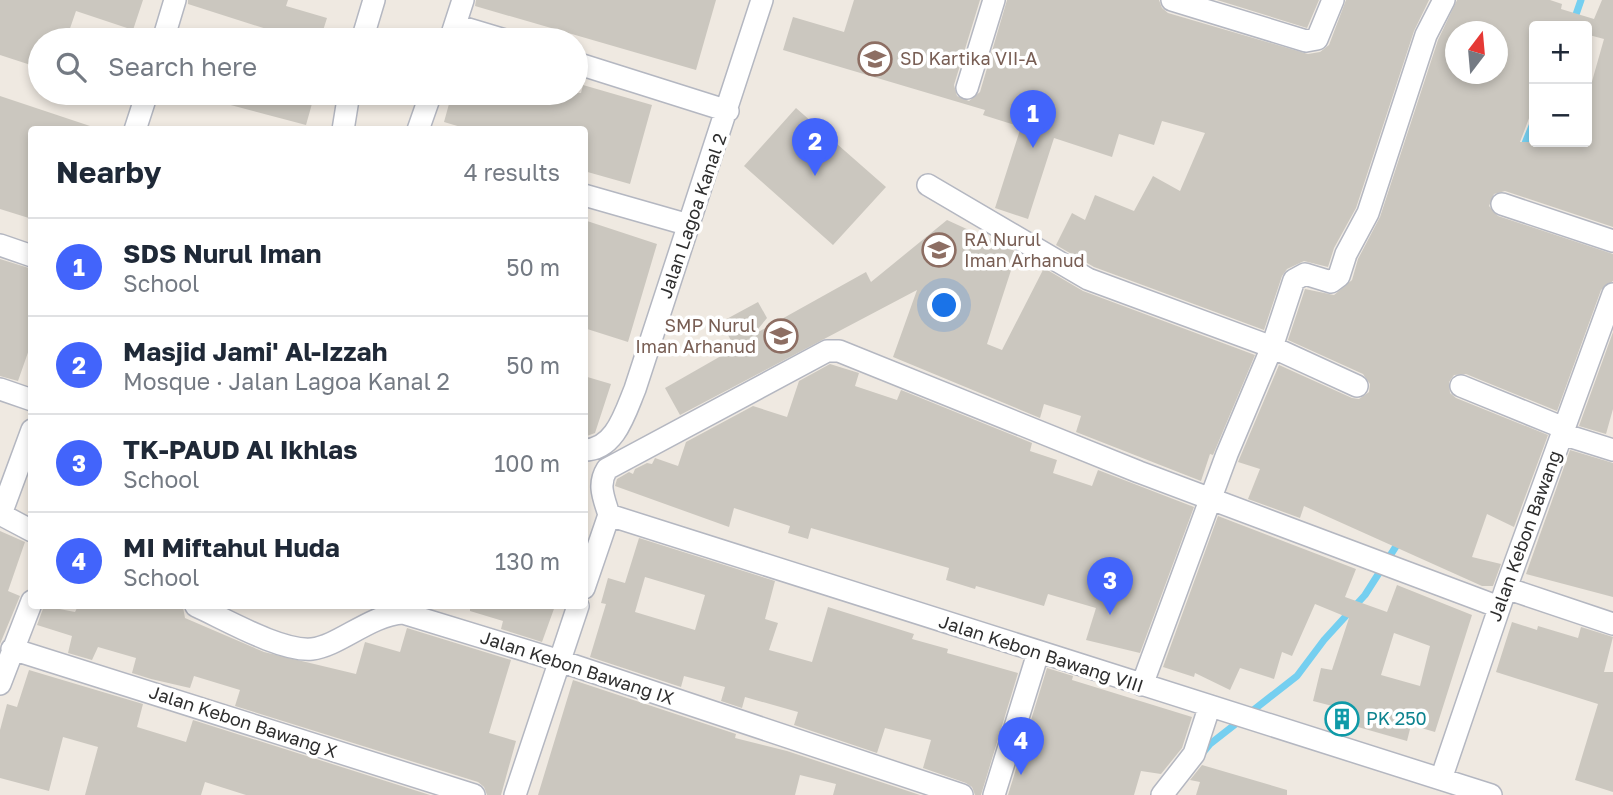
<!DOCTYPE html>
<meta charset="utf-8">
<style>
:root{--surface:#fff;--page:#f6f6f7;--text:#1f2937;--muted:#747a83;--line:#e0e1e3;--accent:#4264fb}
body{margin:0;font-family:"Golos Text",sans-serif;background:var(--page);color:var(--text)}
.controls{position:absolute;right:21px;top:21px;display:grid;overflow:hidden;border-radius:7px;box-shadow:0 4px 10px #0003}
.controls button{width:63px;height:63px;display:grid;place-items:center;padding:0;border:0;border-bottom:2px solid var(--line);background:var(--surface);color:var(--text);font:35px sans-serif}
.compass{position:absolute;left:1445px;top:21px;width:63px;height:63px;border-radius:50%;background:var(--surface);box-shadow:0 4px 10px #0003;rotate:16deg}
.you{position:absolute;left:945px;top:306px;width:24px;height:24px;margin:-18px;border:5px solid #fff;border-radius:50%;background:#1a73e8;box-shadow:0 0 0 10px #1a73e833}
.badge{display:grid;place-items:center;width:46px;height:46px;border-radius:50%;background:var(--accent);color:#fff;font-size:23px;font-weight:700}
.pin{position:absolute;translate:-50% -58px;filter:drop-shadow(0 2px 4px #0008)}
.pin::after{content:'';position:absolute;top:37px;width:24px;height:21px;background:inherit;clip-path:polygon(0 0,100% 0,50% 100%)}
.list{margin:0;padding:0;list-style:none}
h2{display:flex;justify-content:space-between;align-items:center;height:91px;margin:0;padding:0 28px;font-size:30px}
h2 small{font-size:23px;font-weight:400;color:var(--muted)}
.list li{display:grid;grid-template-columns:46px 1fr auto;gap:21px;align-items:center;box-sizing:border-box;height:98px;padding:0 28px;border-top:2px solid var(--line)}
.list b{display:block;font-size:26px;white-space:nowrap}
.list p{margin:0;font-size:23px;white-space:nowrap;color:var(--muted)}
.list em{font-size:23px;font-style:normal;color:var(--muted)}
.icon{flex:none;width:38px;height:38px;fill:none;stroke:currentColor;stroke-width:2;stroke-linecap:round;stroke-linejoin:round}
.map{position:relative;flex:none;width:1613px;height:795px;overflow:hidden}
.search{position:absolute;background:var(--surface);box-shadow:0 4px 10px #0003;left:28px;top:28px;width:560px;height:77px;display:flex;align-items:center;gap:18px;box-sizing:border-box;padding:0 24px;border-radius:38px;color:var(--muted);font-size:26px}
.panel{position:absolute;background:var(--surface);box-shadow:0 4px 10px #0003;left:28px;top:126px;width:560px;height:483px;border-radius:7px}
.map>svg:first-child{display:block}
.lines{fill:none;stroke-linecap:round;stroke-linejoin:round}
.stream{stroke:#75cff0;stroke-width:7}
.building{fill:#cbc7bf;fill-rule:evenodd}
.street-casing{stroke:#b4b7c1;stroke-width:24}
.street{stroke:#fff;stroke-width:21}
.labels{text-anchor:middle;stroke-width:7;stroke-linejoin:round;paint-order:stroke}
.education-label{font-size:18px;fill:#785e54;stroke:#fff;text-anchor:start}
.street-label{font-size:18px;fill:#2e2e2e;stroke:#fff}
.culture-label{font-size:18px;fill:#0d838f;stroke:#fff;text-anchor:start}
</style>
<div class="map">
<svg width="1613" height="795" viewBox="0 0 1613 795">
<rect width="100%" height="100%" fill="#efe9e1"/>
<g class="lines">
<path class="stream" d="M1572,26L1581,0
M1523,148L1534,121
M1201,755L1210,744L1297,676L1324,640L1365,595L1400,540"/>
</g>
<path class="building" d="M0,0H143L133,30L76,11L66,40H40V68L0,55Z
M188,0H288L286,6L327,18L320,40H301L188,4Z
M476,0H716L696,70L475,6Z
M854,0H980L954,85L957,96L969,101L980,92L1007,0H1159L1162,8L1168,13L1308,54L1320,52L1329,45L1346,0H1429L1414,31L1356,208L1334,248L1328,267L1304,261L1287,269L1282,276L1264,330L1094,267L1056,245L1072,213L1085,220L1095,195L1134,211L1153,176L1180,191L1205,133L1162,121L1154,145L1119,134L1112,157L1054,138L1028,219L995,208L1021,127L983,115L985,110L783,50L793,17L844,32Z
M1217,0H1319L1307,28Z
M1457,0H1550L1562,4L1561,9L1594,19L1602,0H1613V227L1505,191L1494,194L1489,206L1498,216L1613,254V281L1601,290L1557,411L1466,374L1454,375L1449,382L1450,393L1456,398L1548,435L1514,527L1487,514L1472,557L1501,564L1493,586H1482L1304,506L1300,518L1248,499L1260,469L1238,462L1279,365L1352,398L1359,399L1369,392L1370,384L1363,374L1288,340L1305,289L1334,295L1352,280L1358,259L1380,217L1438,40ZM1534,26H1592L1589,35L1604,39L1587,99V142H1520L1534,105ZM1455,32H1497V74H1455Z
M583,85L652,105L630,184L584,171V130H471L444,122L452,93H581Z
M209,93H315L306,125L208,99Z
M0,96L90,126L89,130H32V219L0,209Z
M796,108L886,187L833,245L744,166Z
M584,220L657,244L628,342L584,328Z
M947,220L1017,252L987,344L1002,350L1044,268L1083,291L1255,355L1213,455L1210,454L1201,481L1076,432L1081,416L1044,404L1040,418L893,357L917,290L680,415L665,388L735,348L721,322L758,302L767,318L753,335L866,272L871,282Z
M0,259L32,269V341L18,381L0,376Z
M1613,332V409L1606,434L1579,426Z
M830,364L859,373L855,386L897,400L901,390L1032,443L1030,451L1057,460L1053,473L1092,486L1098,470L1194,507L1140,653L1086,640L1096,608L1048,594L1044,606L976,586L975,589L946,580L949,568L811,528L808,539L788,533L790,526L734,508L729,527L615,486L617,479L629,472L633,474L635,469L647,463L652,464L655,458L678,466L686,442L753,406L787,417L799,381Z
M584,376L611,384L595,433L584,437Z
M1570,450L1613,463V597L1526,574Z
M1218,516L1356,569L1345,597L1387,612L1397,585L1472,615L1435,732L1411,725L1407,741L1337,721L1340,708L1313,701L1321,668L1332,670L1349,618L1315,604L1292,656L1282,652L1274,679L1240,668L1230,690L1195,673L1194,677L1163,667ZM1394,633L1430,646L1420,686L1381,675Z
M0,531L25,542L8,591L20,596L0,644Z
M639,538L775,581L765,619L778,623L769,650L812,662L828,607L914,634L912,639L948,649L947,653L1018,673L981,795H975L972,787L966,783L923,768L931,740L885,728L877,753L794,725L798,712L745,697L742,708L721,701L725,687L684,676L681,687L590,657L606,604L601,603L608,578L625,583ZM645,577L705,595L695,630L635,612Z
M44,606L75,612L78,606H177L183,607L185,618L264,652L356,674L365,642L400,652L407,628L511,660L489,733L516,741L501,795H487L484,787L478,782L235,706L240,690L194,676L190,688L151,679L132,673L136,658L98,647L92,660L68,653L72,636L37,625Z
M470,606H555L542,642L501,629L503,621L470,611Z
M1512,622L1537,630L1538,626L1578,638L1581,627L1613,637L1604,672H1613V792L1575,780L1598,704L1496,672Z
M1047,668L1073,676L1072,680L1192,717L1182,748L1161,774L1141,771L1134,795H1008Z
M29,670L143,704L137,727L186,742L193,720L430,795H246L205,782L201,795H85L98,747L63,737L49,791L0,778V730L7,704L17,707Z
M573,680L736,734L735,738L787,751L920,795H833L836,784L800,775L795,795H538Z
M1202,765L1287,790V795H1196L1200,782L1190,780Z"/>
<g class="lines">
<defs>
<path id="street" d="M1172,0L1306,41L1317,39L1333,0
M455,25L505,40
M163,40L175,0
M362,40L374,0
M450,40L463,0
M576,63L728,111
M967,88L994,0
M135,130L147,93
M343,130L349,93
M418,130L431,93
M928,185L1088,279L1272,347L1357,386
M584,195L689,225
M1502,204L1613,241
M0,245L32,256
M1461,386L1564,428
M0,389L32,400
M1562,434L1613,450
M584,450C615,450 625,413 635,389L762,0
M0,514L32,531
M1,514L32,430
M609,515C604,498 597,485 607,469L827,351H839L1139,472L1499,607
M609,515L1491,795
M584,588L609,515
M1506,588L1613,624
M196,606C225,619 281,652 312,649C339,646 370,615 403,613L560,661L962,795
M12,649L474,795
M0,684L32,601
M1142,685L1227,454L1272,347L1294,280L1305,274L1331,282L1339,276L1346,254L1368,213L1426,35L1444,0
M1441,779L1506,588L1613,294
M515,795L578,606
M994,795L1038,653
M1162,795L1194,754L1209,708"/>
</defs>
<use href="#street" class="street-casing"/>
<use href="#street" class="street"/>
</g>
<defs>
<symbol id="school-ring" viewBox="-11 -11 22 22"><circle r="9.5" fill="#fff" stroke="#8d6e63" stroke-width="1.5"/><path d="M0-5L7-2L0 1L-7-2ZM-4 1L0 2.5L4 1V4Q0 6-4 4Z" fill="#8d6e63"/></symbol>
<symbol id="building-ring" viewBox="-11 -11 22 22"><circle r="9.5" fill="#fff" stroke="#0f9aa8" stroke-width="1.5"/><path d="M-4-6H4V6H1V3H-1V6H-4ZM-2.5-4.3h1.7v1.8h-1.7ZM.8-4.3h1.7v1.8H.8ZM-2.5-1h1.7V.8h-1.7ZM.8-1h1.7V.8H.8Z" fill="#0f9aa8"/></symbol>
</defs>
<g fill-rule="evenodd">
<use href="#school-ring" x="856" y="40" width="38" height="38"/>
<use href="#school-ring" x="920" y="231" width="38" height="38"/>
<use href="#school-ring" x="762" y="317" width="38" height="38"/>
<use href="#building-ring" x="1323" y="700" width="38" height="38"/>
</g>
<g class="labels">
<g class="education-label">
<text x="900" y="65">SD Kartika VII-A</text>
<text x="964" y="246">RA Nurul<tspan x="964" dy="21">Iman Arhanud</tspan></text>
<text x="756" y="332" text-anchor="end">SMP Nurul<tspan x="756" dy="21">Iman Arhanud</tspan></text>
</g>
<g class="street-label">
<text transform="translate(693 216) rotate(-71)" y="6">Jalan Lagoa Kanal 2</text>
<text transform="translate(1525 536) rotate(-70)" y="6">Jalan Kebon Bawang</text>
<text transform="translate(1041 654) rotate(18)" y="6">Jalan Kebon Bawang VIII</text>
<text transform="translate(577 668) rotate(18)" y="6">Jalan Kebon Bawang IX</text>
<text transform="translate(243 722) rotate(18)" y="6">Jalan Kebon Bawang X</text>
</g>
<g class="culture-label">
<text x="1366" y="725">PK 250</text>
</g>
</g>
</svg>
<div class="controls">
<button>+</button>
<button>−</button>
</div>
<svg class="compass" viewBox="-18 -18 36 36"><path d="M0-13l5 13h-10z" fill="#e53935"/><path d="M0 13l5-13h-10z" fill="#747a83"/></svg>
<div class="you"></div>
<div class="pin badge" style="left:1033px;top:148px">1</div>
<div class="pin badge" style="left:815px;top:176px">2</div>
<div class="pin badge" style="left:1110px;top:615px">3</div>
<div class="pin badge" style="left:1021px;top:775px">4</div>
<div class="search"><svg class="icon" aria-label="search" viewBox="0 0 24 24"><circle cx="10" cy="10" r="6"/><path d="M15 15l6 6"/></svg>Search here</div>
<section class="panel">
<h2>Nearby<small>4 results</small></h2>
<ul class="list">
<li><span class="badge">1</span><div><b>SDS Nurul Iman</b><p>School</p></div><em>50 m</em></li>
<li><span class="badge">2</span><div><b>Masjid Jami' Al-Izzah</b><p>Mosque · Jalan Lagoa Kanal 2</p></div><em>50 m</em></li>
<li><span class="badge">3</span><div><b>TK-PAUD Al Ikhlas</b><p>School</p></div><em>100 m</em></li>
<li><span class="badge">4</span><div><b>MI Miftahul Huda</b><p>School</p></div><em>130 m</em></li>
</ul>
</section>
</div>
